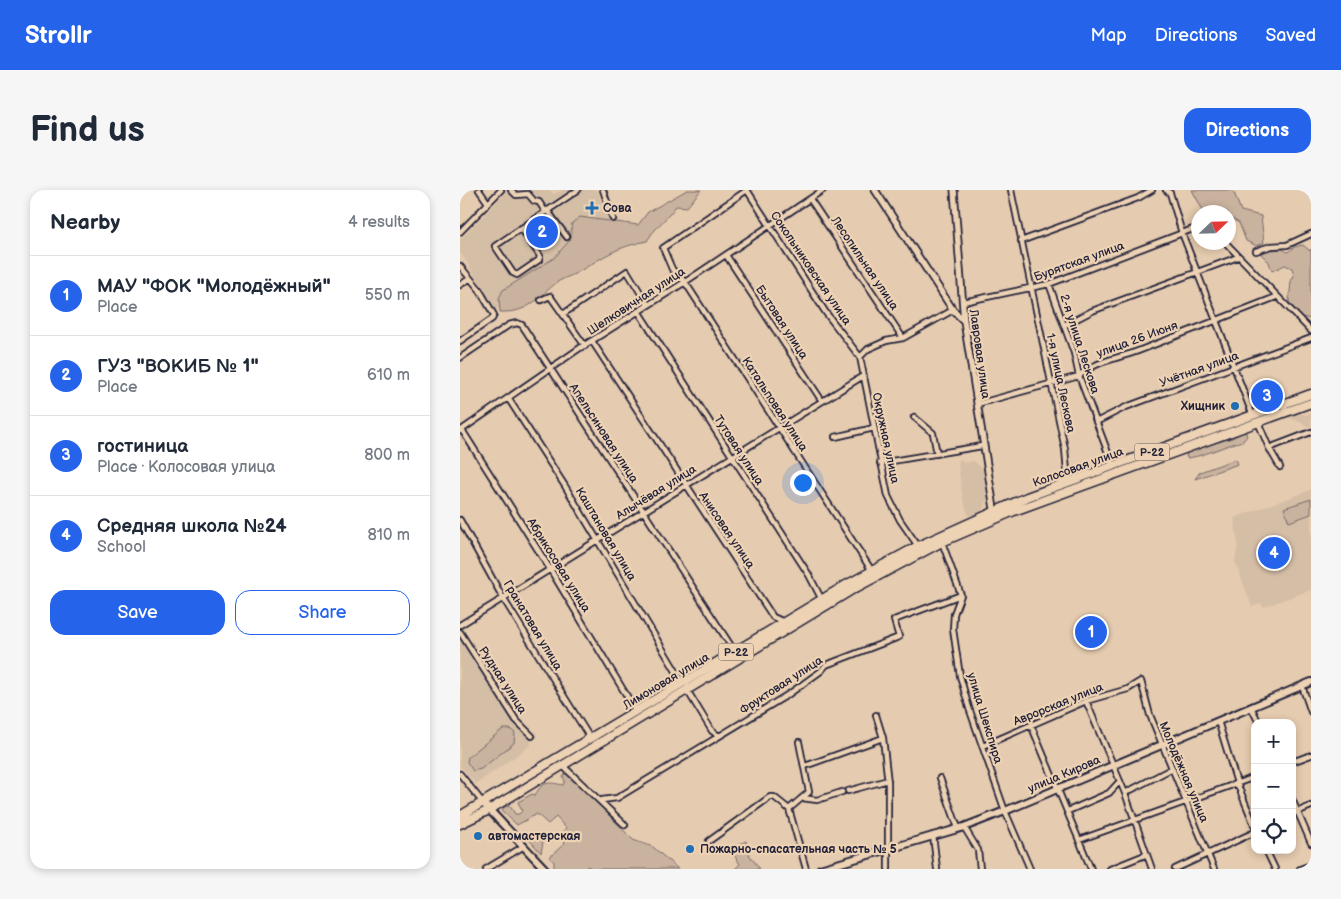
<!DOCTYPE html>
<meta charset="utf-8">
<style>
:root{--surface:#fff;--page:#f6f6f7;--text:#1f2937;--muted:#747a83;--line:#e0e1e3;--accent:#2563eb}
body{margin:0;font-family:"Balsamiq Sans",sans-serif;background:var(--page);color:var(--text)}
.controls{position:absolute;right:15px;bottom:15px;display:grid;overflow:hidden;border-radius:10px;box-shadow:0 2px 8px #0003}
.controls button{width:45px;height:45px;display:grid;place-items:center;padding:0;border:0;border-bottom:1px solid var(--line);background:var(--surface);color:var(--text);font:25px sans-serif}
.compass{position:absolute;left:731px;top:15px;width:45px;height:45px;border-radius:50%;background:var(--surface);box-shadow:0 2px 8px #0003;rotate:67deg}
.you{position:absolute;left:342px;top:292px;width:18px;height:18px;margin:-12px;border:4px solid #fff;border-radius:50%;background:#1a73e8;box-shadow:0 0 0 8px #1a73e833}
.badge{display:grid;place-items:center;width:32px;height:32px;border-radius:50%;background:var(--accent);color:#fff;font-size:16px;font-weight:700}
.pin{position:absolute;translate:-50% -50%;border:2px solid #fff;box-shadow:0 1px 5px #0006}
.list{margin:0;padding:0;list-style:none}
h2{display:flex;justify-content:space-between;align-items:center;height:65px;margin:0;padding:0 20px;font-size:21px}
h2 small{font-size:16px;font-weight:400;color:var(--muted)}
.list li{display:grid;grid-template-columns:32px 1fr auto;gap:15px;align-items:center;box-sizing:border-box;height:80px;padding:0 20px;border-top:1px solid var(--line)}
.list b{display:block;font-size:19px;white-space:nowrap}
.list p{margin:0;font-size:16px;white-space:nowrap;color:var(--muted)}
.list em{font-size:16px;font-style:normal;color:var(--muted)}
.actions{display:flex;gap:10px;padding:15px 20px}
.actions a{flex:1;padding:11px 0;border:1px solid var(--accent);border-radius:15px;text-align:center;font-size:18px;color:var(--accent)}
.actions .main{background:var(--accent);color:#fff}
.icon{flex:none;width:28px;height:28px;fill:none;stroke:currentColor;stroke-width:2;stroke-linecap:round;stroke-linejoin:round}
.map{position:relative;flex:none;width:851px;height:679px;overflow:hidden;border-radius:15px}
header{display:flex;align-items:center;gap:30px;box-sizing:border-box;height:70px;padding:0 25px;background:var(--accent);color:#fff}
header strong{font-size:24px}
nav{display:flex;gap:28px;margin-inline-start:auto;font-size:18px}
.intro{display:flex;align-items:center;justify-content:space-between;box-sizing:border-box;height:120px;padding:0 30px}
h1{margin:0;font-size:35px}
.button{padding:12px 22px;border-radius:15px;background:var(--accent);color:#fff;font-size:18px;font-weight:700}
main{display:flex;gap:30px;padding:0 30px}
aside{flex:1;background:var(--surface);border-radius:15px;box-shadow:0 2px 8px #0003}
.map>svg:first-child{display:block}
.built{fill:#d5bea6}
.green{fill:#c9b29e;stroke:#766a6c}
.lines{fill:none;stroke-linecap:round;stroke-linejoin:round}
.minor-casing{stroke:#22223b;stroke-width:8}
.tertiary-casing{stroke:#22223b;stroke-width:9}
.secondary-casing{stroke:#22223b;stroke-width:10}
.trunk-casing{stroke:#22223b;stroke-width:11}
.minor{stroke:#edd2b4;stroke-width:4.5}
.tertiary{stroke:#edd2b4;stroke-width:5.5}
.secondary{stroke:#edd2b4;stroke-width:6}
.trunk{stroke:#edd2b4;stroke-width:8}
.poi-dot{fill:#1f6fb2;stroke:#edd2b4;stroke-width:2}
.labels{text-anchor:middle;stroke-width:4.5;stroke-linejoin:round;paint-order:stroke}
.shield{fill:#edd2b4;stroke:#5f575f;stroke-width:1}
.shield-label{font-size:11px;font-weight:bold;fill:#22223b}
.poi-label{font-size:12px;font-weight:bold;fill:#22223b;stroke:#edd2b4;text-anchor:start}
.street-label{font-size:12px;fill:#22223b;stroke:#edd2b4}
</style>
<header>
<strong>Strollr</strong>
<nav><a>Map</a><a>Directions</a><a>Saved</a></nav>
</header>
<div class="intro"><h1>Find us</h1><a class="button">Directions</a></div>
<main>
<aside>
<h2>Nearby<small>4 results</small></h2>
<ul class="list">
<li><span class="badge">1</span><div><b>МАУ &quot;ФОК &quot;Молодёжный&quot;</b><p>Place</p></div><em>550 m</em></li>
<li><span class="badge">2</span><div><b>ГУЗ &quot;ВОКИБ № 1&quot;</b><p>Place</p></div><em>610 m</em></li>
<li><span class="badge">3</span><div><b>гостиница</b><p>Place · Колосовая улица</p></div><em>800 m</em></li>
<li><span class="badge">4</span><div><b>Средняя школа №24</b><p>School</p></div><em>810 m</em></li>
</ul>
<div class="actions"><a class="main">Save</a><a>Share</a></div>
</aside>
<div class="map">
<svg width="851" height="679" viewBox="0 0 851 679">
<rect width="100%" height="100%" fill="#e5cbaf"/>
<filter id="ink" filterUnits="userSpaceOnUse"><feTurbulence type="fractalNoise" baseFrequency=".02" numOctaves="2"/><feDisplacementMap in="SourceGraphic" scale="10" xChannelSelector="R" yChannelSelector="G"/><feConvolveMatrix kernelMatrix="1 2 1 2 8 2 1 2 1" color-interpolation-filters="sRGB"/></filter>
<g filter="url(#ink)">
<path class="built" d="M48,0H90L94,4L102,0H137L154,41L36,120L0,62V50Z
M840,221L838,223L846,225L851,223V237L825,226Z
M500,269L504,273L514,271L523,280L527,309L521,323L509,326L503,310L498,274Z
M851,300V400L803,417L801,413L792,417L775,371L778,354L774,328Z
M0,448L45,519L71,549V555L16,594L0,576Z"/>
<path class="green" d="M227,0H241L227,17L216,16C207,29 195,37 187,51C157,57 146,65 120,81C114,85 106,87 99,91C77,107 71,123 40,122L39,108L43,100L94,68L110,50L112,33L120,27L178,35L188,22Z
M732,0H773L781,21L801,26L804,53L797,56L786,51L779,33L769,27L768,22H744Z
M843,55L850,61L851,59V129L841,127L829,112L831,91L834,86L832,78L825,75L812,81L809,72L800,63L802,61L822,59L828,62L834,57Z
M785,241L787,246L783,251C764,255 746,266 727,268L726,265L731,260L772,248Z
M776,269L778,274L735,289L740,282Z
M851,309V324L829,332L824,318Z
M43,539H50L55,543L54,553L21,579L13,581L7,572L8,567Z
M106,583L113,585L120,595L173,650L193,657L218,679H134L127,676V679H94V672L90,667L105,653L99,646L106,638L96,627L88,634L77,624L57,635L42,621L44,617L50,616L55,624H59L62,621L58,612L72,604L75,605C83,591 88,592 103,595L105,591L103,587Z
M70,643L77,645L83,652L81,663L66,646Z
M286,651L290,666L300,679H275L280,674L270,659Z"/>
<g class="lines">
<defs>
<path id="minor" d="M19,0L28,13
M51,0L56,5L68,4L74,11L79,12L85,21
M143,0L153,29
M287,0L203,58L212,79L225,92L412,381
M287,0L366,123L400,167L428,306L440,330L458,356
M551,0L605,259L608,293
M706,0L710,3L722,43L793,226
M848,0L851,3
M350,9L443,148
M87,20L107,47
M61,38L80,66L79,70L57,85L53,83L35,56L118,0
M0,42L41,0
M561,51L678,8L692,0
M765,52L851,141
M796,61L811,56L827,55L851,44
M266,65L362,211
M0,76L19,99L34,125L32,129L0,151
M589,94L614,163L619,186L653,276
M0,95L9,89
M81,110L90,106L125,156
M503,112L589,94L738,37
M178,121L349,385L362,410
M103,124L167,81L188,115
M605,135L632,121L778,67
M132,151L313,427L324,432
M400,167L408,159L426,151L443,148L493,120
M0,168L49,135L57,133L62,135L275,462
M48,208L105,296L223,493
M517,214L619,186C637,170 657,169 678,161C724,143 770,125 816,107
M454,227L473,243L477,264
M636,232L666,217L851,148
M798,232L809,258L820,277
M2,240L90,379L176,521
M0,241L120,158L225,92L363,0
M375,247L414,238
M809,258L851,242
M420,273L522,256
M0,330L43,408L130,548
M482,352L501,405L494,424L493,439L500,486L509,518L545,621L570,679
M0,435L403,186
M0,442L56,530L72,546
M842,496L851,522
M227,500L252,541L259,546
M626,511L665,603L692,679
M791,517L799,533
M416,525L423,548L428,593V679
M758,531L777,593L795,637
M571,535L631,679
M523,556L626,511L668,499L681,491L690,525L754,679
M832,572L851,565
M102,575L165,635
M345,576L423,548
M0,584L23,613
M480,588L498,638
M388,601L428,590
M665,603L711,579
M342,608L357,610L382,602
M832,609L851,653
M142,610L157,608L329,504L361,481L366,475L439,447L434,430L501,405
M329,619L349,602L339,552
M608,621L649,603L660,591
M832,624L851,616
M504,637L518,660L520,679
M473,645L477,679
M619,650L795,587
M249,651L310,607H314L329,619L346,679
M806,660L815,679
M26,679L64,656
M650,679L685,665
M715,679L795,642
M840,679L851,675"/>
<path id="tertiary" d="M415,0L493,120L504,131
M494,0L504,131L535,325"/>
<path id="secondary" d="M23,613L85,679
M360,679L504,637L545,621L851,492"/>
<path id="trunk" d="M0,626L386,395L456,357L567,307L851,204
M0,634L29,620L390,401L482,352L554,321L851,213"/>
</defs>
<use href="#minor" class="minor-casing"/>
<use href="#tertiary" class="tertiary-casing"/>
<use href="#secondary" class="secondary-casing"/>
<use href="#trunk" class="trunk-casing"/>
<use href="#minor" class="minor"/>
<use href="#tertiary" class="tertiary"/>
<use href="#secondary" class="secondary"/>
<use href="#trunk" class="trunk"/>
</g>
</g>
<g class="poi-dot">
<path d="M129.5 10.5h5v5h5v5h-5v5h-5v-5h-5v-5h5z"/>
<circle cx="775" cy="216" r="5"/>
<circle cx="18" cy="646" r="5"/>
<circle cx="230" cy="659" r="5"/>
</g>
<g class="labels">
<g class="shield">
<rect x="674.5" y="253.5" width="35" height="17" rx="4"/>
<rect x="258.5" y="453.5" width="35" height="17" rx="4"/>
</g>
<g class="shield-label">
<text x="692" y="266">Р-22</text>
<text x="276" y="466">Р-22</text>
</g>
<g class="poi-label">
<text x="143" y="22">Сова</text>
<text x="765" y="220" text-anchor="end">Хищник</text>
<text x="28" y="650">автомастерская</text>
<text x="240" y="663">Пожарно-спасательная часть № 5</text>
</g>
<g class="street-label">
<text transform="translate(619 71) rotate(-20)" y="4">Бурятская улица</text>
<text transform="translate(405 73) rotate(56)" y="4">Лесопильная улица</text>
<text transform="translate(351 78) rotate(56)" y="4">Сокольниковская улица</text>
<text transform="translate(176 111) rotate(-33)" y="4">Шелковичная улица</text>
<text transform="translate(322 132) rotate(57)" y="4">Бытовая улица</text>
<text transform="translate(677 149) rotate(-20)" y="4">улица 26 Июня</text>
<text transform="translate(620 154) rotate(72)" y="4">2-я улица Лескова</text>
<text transform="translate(520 164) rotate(82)" y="4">Лавровая улица</text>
<text transform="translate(739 179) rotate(-20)" y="4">Учётная улица</text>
<text transform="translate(601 193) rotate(78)" y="4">1-я улица Лескова</text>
<text transform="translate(315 214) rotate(57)" y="4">Катальповая улица</text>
<text transform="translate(144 243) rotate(57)" y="4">Апельсиновая улица</text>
<text transform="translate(426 248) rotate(78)" y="4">Окружная улица</text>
<text transform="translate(279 260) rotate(57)" y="4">Тутовая улица</text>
<text transform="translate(618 277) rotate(-20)" y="4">Колосовая улица</text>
<text transform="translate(196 302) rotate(-32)" y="4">Алычёвая улица</text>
<text transform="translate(267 340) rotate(56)" y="4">Анисовая улица</text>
<text transform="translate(146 344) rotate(59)" y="4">Каштановая улица</text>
<text transform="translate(99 375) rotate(58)" y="4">Абрикосовая улица</text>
<text transform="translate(73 435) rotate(59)" y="4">Гранатовая улица</text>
<text transform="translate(43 490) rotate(57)" y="4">Рудная улица</text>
<text transform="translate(206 491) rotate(-31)" y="4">Лимоновая улица</text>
<text transform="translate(321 495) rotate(-33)" y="4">Фруктовая улица</text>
<text transform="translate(598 514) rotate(-22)" y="4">Аврорская улица</text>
<text transform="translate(525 528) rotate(73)" y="4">улица Шекспира</text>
<text transform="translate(724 582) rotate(67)" y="4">Молодёжная улица</text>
<text transform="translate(604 584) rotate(-23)" y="4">улица Кирова</text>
</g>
</g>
</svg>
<div class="controls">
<button>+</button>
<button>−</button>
<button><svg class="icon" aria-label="locate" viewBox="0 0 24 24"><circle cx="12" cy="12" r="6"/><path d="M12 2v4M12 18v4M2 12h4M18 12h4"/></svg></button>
</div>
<svg class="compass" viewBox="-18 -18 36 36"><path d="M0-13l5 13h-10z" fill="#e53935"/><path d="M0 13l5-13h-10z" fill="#747a83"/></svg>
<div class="you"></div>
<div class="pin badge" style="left:631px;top:442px">1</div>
<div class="pin badge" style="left:82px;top:42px">2</div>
<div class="pin badge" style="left:807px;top:206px">3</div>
<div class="pin badge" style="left:814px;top:363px">4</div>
</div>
</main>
